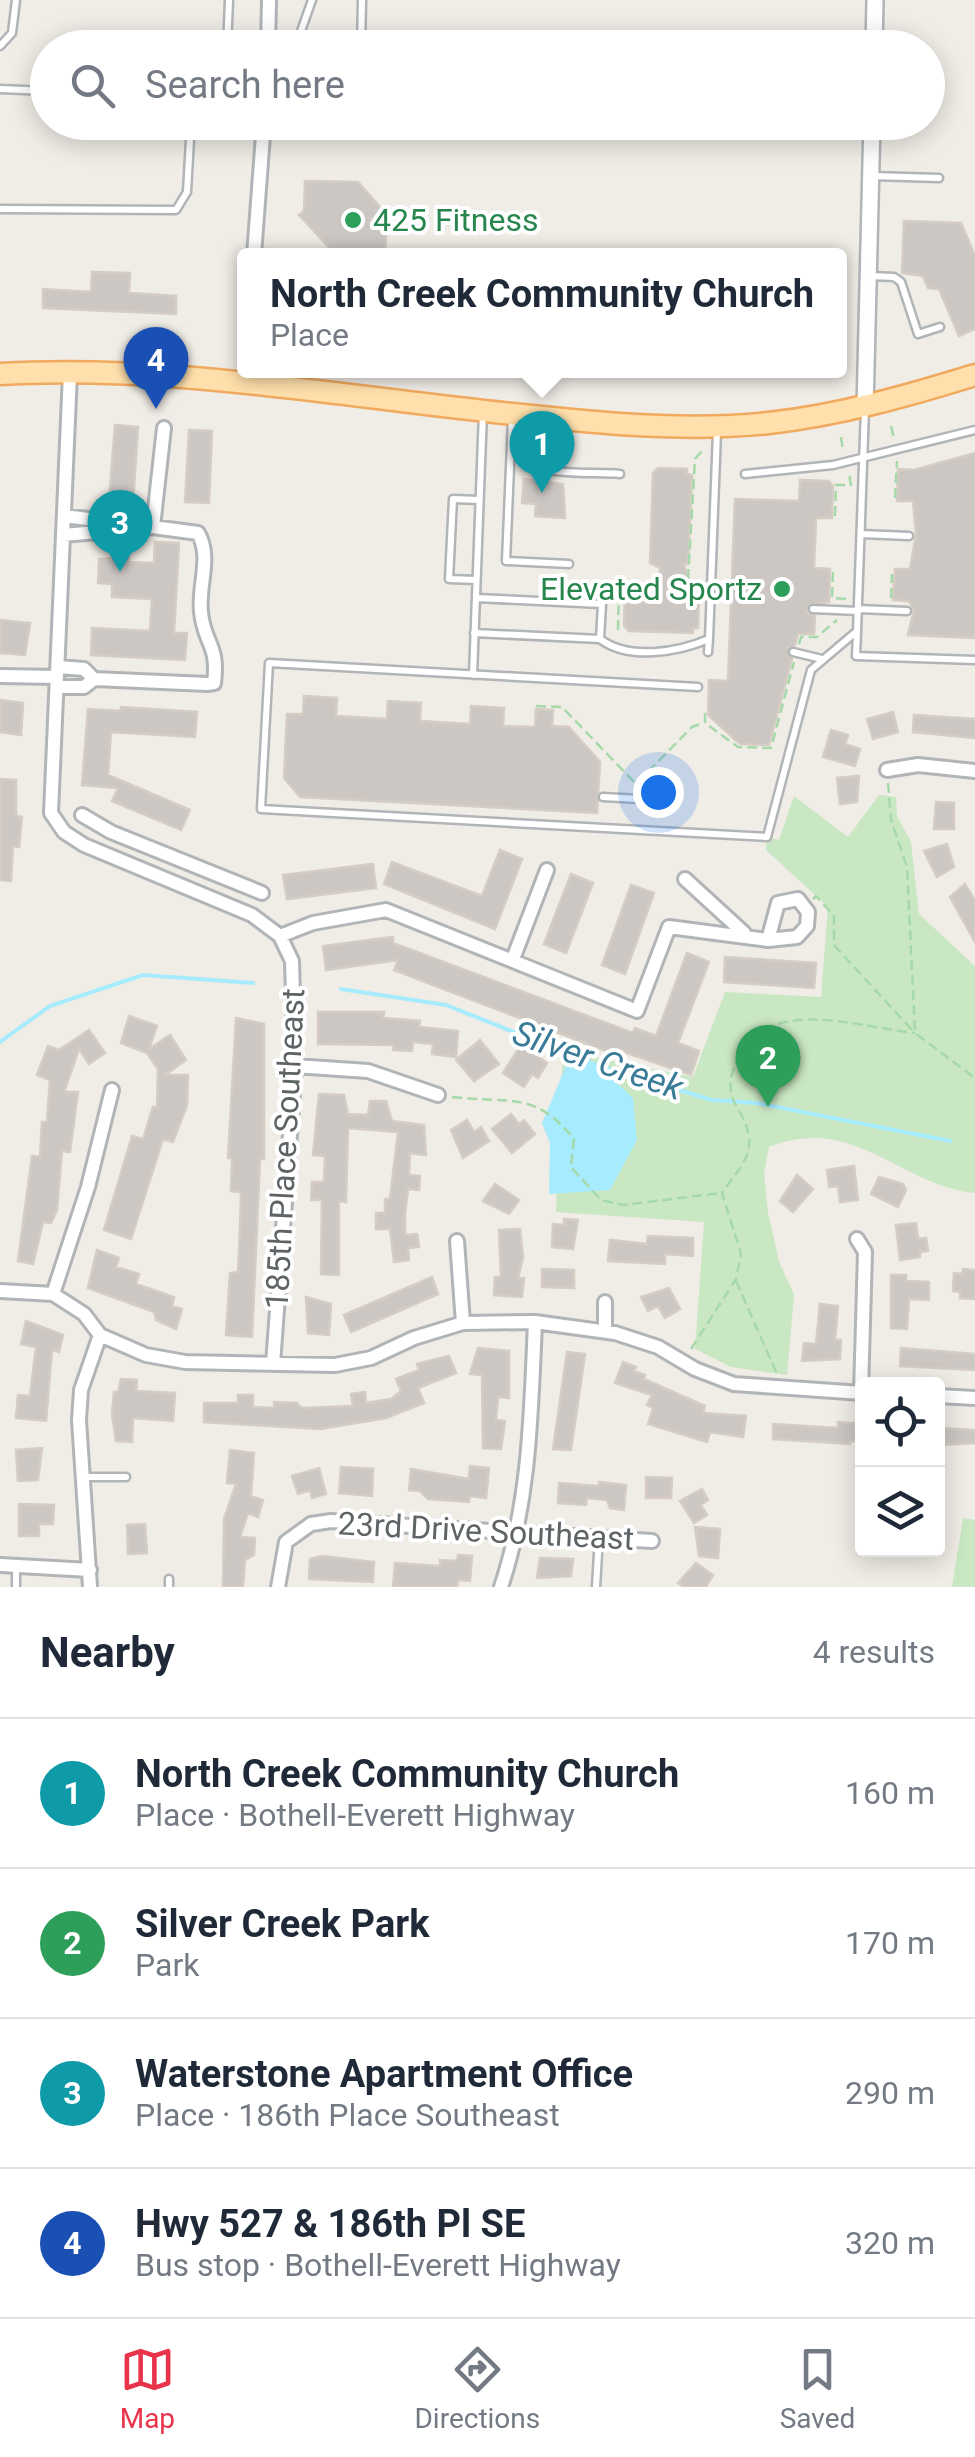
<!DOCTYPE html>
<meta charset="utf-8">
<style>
:root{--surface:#fff;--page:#f6f6f7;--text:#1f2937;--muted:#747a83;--line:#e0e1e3;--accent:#e9334b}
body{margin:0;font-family:Roboto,sans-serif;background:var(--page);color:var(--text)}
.controls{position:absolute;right:30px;bottom:30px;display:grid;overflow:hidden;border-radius:10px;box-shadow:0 5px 25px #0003}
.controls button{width:90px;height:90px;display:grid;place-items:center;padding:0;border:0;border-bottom:2px solid var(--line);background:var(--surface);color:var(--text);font:50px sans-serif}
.you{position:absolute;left:658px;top:792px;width:35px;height:35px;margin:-25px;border:8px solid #fff;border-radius:50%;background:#1a73e8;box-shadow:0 0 0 15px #1a73e833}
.badge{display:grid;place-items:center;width:65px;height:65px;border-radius:50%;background:var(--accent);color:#fff;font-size:32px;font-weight:700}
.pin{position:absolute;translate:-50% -82px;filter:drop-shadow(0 2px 5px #0008)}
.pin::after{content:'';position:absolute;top:52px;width:35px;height:30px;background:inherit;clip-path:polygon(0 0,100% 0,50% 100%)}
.popup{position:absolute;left:237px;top:248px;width:610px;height:130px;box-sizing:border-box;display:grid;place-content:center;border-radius:10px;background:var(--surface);filter:drop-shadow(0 2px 8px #0005);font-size:32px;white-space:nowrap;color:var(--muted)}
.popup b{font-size:38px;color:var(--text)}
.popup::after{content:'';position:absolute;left:50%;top:100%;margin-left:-20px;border:20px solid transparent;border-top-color:var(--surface)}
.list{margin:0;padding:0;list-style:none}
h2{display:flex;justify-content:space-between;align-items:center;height:130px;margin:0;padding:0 40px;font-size:42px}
h2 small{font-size:32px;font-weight:400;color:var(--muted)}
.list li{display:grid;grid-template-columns:65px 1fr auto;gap:30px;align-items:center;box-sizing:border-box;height:150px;padding:0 40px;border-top:2px solid var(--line)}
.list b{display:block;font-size:38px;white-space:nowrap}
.list p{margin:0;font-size:32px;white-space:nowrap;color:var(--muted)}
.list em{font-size:32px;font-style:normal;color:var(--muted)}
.icon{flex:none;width:55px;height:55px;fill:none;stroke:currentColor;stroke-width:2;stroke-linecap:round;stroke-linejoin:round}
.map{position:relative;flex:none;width:975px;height:1587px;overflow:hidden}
.search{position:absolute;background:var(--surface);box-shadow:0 5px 25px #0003;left:30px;right:30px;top:30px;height:110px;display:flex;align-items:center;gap:25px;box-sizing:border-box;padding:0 35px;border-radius:55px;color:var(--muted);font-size:38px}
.sheet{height:730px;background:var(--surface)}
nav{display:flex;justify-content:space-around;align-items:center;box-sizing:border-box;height:140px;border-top:2px solid var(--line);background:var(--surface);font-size:28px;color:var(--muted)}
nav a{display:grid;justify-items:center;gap:5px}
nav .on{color:var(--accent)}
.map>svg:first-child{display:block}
.green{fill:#cae7c3}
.water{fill:#a7ebff}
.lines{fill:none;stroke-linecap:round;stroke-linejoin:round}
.stream{stroke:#a7ebff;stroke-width:4}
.building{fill:#ccc7c3;stroke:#d5ccc4;stroke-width:2.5}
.service-casing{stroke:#b1b5b8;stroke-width:11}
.minor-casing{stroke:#b1b5b8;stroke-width:18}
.tertiary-casing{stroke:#b1b5b8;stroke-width:20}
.primary-casing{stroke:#f1a95e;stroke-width:25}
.path{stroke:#a6d9a9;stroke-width:2.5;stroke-dasharray:10 5;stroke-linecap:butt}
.service{stroke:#fff;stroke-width:6}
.minor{stroke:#fff;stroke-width:12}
.tertiary{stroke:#fff;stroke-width:15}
.primary{stroke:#ffe0ac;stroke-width:20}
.leisure-dot{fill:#2e9e5b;stroke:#fff;stroke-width:4}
.labels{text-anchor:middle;stroke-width:8;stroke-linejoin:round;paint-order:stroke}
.leisure-label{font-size:32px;fill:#27864d;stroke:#fff;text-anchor:start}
.street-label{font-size:32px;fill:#5e6366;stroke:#fff}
.water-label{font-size:35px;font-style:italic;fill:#3a7b97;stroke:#fff}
</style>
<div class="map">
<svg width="975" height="1587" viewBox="0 0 975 1587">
<rect width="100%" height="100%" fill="#f0ece6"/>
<path class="green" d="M879,795L896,797L897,816L911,842L919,914L975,966V1193C898,1185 855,1113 769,1147L764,1173L768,1213L779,1261L794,1295L787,1375L731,1367L695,1349L704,1222L556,1212L563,1051L693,1077L725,992L821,997L828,907L766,850L767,837L779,840L794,796L848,837Z
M963,1518L975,1520V1587H952Z"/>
<path class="water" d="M569,1059L599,1066L633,1098L637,1140L610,1190L549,1194L550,1143L542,1123Z"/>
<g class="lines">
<path class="stream" d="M341,989L446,1005L599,1066L712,1100L757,1103L950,1141
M0,1042L50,1006L143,975L253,983"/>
</g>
<path class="building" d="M305,181L358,182L387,215L385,256H337L299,215L304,211Z
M904,221L961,223L975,256V329L959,336L939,289L928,288L923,276L902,273Z
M92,272L130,273L129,293L176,296V314L43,308V289L91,292Z
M115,425L138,427L133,503L109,501Z
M189,430L212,431L209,503L185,502Z
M975,453V638L908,635L914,610L909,601L893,600L895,569H910L916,535L913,501H897L898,469L914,470Z
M658,468L687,469V474L692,475L688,564H684L692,594L699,599L698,628H693V633L629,631L624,626L625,597H630L631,592L659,593L660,568L650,563L653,473Z
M524,479L563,484L565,518L535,516L536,504L522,503Z
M800,480L829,481L833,486L832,518H816L814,568L830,569L829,602L808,605L807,613L815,616L814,634H798L795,645L787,649L792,659L769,745L740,744L708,715L709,680L728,681L735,499L799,501Z
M155,542L179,543L174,633H187L185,660L91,655L92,628L150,631L152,599L112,597V584L98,583L99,559L129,557V562L154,563Z
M0,620L30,623L25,655L0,653Z
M304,696L337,698L336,716L387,719L388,701L421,703L420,721L470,724L471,706L504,708L503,726L535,727L536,709L553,710L552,726L569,727L600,762L597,813L300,797L284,778L287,714H303Z
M0,700L23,703L21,735L0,732Z
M121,707L197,712L195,737L111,732L108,775L190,810L181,830L112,801L118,788L82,785L88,709L121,711Z
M893,712L898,732L873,739L867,719Z
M914,715L975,719V738L913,732Z
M831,730L848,735L845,744L860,749L855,766L823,757Z
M859,776L857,802L840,804L837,778Z
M0,779L16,780V816L22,817L19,847L13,846L11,881L0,880Z
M936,802L954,803V829H934Z
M947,844L954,867L937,877L924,851Z
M500,850L522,859L495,929L384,884L392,862L482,896Z
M373,864L376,888L287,899L283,875Z
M571,874L593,883L566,953L544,944Z
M965,884L975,901V942L950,897Z
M631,885L654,893L625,974L602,965Z
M393,937V943L633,1033L635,1028L656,1036L687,953L709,962L678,1043L699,1051L691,1075L618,1050L616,1055L394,970L398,960L326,970L323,946Z
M725,957L816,963L814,988L724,982Z
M318,1012H384L383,1018L420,1021L419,1027L458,1031L456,1057L432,1054L433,1044L413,1042L412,1051L393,1050V1045L318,1044Z
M129,1016L157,1026L149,1049L170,1035L186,1060L165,1075H188L187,1105L173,1142L163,1139L131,1239L104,1230L132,1136L143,1139L153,1107L157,1108L158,1069L147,1053L121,1043Z
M236,1018L264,1024V1159H260L252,1337L226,1335L230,1273L238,1272L240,1228L241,1192L231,1191L232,1158H228Z
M89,1030L105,1053L89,1064L79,1049L64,1092H78L70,1152L62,1151L57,1210L51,1223L43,1222L33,1264L18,1261L32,1156L40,1157L42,1122H47L50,1080L37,1075L48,1046L59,1050Z
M480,1040L499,1064L474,1081L456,1060Z
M521,1045L547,1063L538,1078L532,1074L524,1087L503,1073Z
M319,1094L344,1095L348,1114L368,1115L370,1101H386L392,1121L424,1125L426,1155L410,1153L409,1175L420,1176L419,1190L408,1189L405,1213V1235L417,1234L419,1247L408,1248L409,1260L394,1262L390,1229H376V1213H385V1199H390L398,1132L348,1128L346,1202L339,1201V1275L321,1274L322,1200H311L312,1182H324L325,1156L313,1155Z
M511,1114L519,1124L524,1120L535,1134L512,1153L492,1129Z
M467,1120L474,1132L481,1127L489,1141L463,1158L451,1130Z
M854,1166L858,1200L840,1202L838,1186L829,1187L827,1170Z
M797,1175L813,1189L793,1212L780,1201Z
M879,1177L903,1184L906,1190L898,1207L871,1194Z
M495,1184L519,1200L509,1214L483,1201Z
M564,1219L578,1220L573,1249L552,1247L553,1224L564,1225Z
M916,1223L918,1239L926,1238L928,1251L920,1252V1257L900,1260L896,1225Z
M520,1229L523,1257L518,1278H524L522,1297L494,1295L495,1277H501L499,1230Z
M648,1236L693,1238V1256L665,1254V1264L608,1261L610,1240L647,1244Z
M97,1250L119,1258L116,1267L139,1274L136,1284L174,1297L172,1306L182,1309L176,1329L156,1320L154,1312L88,1288Z
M542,1269L574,1270V1288L542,1287Z
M963,1269L975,1270V1299L960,1298V1292L953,1291L954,1273L962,1274Z
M891,1275H906V1281L929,1282V1300L909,1299L907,1329L891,1328Z
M432,1277L438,1294L351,1332L344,1315Z
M669,1288L680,1309L665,1318L658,1306L648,1311L641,1297Z
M306,1297L331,1304L329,1335L308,1333Z
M820,1304L838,1306L835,1340H841L840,1359L802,1361L804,1343L816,1344Z
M26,1321L63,1335L59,1352L52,1350L46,1421L16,1418L18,1395L30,1396L36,1347L21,1344Z
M478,1348L509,1351V1398L498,1397L496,1420L505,1421L501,1449L483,1448L482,1375L470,1374Z
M901,1348L975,1354V1370L900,1366Z
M567,1352L585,1354L571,1450L553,1449Z
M449,1356L456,1373L418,1388L424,1403L386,1418L320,1429L204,1422V1403H238V1395H253V1407L274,1408V1402L297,1403L301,1408L353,1406L351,1394L365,1392L366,1403L391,1399L401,1391L396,1379L419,1370L417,1364Z
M623,1362L636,1367L634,1371L645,1375L644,1379L705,1406L703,1413L746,1416L743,1437L710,1432L707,1442L648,1424L653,1408L647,1405L652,1395L615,1383Z
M121,1379L137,1380L136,1391L175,1393L173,1421L133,1418L132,1442L116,1441L112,1414L114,1392H118Z
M838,1422L862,1424V1441H850V1444L773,1439V1424L838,1428Z
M938,1428L975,1430V1443L938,1445Z
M42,1448L38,1480L18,1481L16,1450Z
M230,1450L254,1453L251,1496L263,1500L258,1517L248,1513L240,1537L255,1538L254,1555L245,1560L243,1587H223L224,1519L236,1484L227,1483Z
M470,1466L489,1468L486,1498L470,1496L469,1502L428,1499L420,1491L409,1490L411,1469L469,1479Z
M341,1467L373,1469L372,1496L339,1493Z
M319,1468L326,1494L312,1498L310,1490L298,1494L292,1476Z
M646,1477L672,1478L671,1498H646Z
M599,1482L626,1485L624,1510L610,1508L607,1500L587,1498L586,1505L558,1503L559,1483L599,1486Z
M702,1489L708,1500L701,1505L707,1515L694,1523L680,1501Z
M19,1504L54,1505L53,1524H39V1536H19Z
M145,1524L147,1553L128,1554L127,1525Z
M695,1527L720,1529L718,1558L699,1556Z
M458,1555L472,1556L470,1581L458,1580L457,1587H393L395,1563L440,1566V1560L457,1561Z
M322,1556L374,1562L373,1582L309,1579L310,1559Z
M540,1558L573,1559L571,1576L537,1578Z
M696,1563L713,1575L706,1587H684L678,1583Z"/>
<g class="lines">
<defs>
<path id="service" d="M0,46L12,33L16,0
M227,48L229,0
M295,48L312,0
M361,48L362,0
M0,89L48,91
M872,176L939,178
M0,209L176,210L187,192L191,122
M870,276L894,277L901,282L918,334L940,327
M512,420L506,561L569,564
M511,449C531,479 587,471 620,474
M745,474L833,465L975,430
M861,534L909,536
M476,580L449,579L453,499L479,500
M813,609L858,611
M858,609L907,611
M857,632L856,656L975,660
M474,633L600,639L602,604L476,598
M600,639C629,661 678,652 709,639L717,432
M708,652L709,639
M793,652L822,659
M473,675L483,412
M698,687L269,663L261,809L767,837L811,670L857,631L865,409
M603,797L658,800
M84,1477H126
M16,1587V1567
M169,1587V1579
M596,1587L599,1537"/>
<path id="minor" d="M268,48L269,0
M254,255L264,122
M70,373L51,813L64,832L84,845L252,915L280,936L292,961L295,1066L273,1364
M64,516L96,520L112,529
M153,527L164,428
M58,667L84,669L94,679
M0,676L57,677
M57,687H84L94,679L207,684L214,683C219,644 204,644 201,612C198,585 212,557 198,533L153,527L63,535
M887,770L918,765L975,771
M82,815L111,832L262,893
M685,879L744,933
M280,936L313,923L386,910L637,1011L669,927L768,940L797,937L807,926L808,912L798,899L778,903L768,940
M513,959L547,870
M295,1066L368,1071L438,1095
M857,1239L865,1252L861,1393
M457,1241L463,1323
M0,1291L53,1294L84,1314L100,1335L146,1355L185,1362L335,1365L371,1358L414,1338L463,1323L535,1322L615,1333L658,1347L695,1369L734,1384L862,1393
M53,1294L88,1187L112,1090
M605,1330V1302
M938,1396L975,1398
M0,1565L90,1570
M90,1587L79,1420L81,1390L100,1335
M278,1587L286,1542L311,1524L331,1521L652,1541
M501,1587C530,1500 531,1413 535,1322"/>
<path id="tertiary" d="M874,48L875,0
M865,408L872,122"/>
<path id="primary" d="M0,374C170,364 344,397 513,414C597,423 684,432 769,423C840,415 907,396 975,375"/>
</defs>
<use href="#service" class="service-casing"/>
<use href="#minor" class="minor-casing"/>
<use href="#tertiary" class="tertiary-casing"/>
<use href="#primary" class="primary-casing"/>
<path class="path" d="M891,426L894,439
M841,437L843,451
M895,498L897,461
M835,516L836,485H851L849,473
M833,572L832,598L847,599
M688,579L695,459L703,450
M891,598L892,574
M618,630L619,585
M799,644L801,637H817L837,620
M536,706L562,707L636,784L692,727L703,723
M705,713V723L738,747L771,748L794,662
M888,783L891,820L907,867L915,1033L975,1078
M813,899L816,896L834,916V945L913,1031
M452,1097C509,1104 535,1090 574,1139L571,1167L601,1200L623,1205L721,1193
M736,1281L777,1374
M691,1349L736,1279L741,1254L722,1193C739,1167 759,1154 744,1120C740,1112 733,1102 731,1093C729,1080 733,1067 739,1056C767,995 864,1028 915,1033"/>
<use href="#service" class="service"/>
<use href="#minor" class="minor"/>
<use href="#tertiary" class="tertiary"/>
<use href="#primary" class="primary"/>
</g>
<g class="leisure-dot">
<circle cx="353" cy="220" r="10"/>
<circle cx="782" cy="589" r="10"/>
</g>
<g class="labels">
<g class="leisure-label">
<text x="373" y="231">425 Fitness</text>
<text x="762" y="600" text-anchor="end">Elevated Sportz</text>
</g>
<g class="street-label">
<text transform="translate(285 1149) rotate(-87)" y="11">185th Place Southeast</text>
<text transform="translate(486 1531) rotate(3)" y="11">23rd Drive Southeast</text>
</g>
<g class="water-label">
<text transform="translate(598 1060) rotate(19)" y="12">Silver Creek</text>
</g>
</g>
</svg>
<div class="controls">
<button><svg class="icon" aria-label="locate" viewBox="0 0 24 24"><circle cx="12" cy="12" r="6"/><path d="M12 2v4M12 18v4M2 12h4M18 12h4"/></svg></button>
<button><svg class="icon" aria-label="layers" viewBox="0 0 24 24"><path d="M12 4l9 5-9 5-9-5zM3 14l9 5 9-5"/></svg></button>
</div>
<div class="you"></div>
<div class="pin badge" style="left:542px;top:493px;background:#0f9aa8">1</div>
<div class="popup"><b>North Creek Community Church</b>Place</div>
<div class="pin badge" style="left:768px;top:1107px;background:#2e9e5b">2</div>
<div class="pin badge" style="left:120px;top:572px;background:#0f9aa8">3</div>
<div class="pin badge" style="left:156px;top:409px;background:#1a4fb4">4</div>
<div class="search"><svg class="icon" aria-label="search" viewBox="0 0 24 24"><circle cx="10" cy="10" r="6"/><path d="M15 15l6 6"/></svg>Search here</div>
</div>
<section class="sheet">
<h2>Nearby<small>4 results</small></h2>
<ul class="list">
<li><span class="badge" style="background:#0f9aa8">1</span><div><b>North Creek Community Church</b><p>Place · Bothell-Everett Highway</p></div><em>160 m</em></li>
<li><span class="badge" style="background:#2e9e5b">2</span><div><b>Silver Creek Park</b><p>Park</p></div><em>170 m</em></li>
<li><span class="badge" style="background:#0f9aa8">3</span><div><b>Waterstone Apartment Office</b><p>Place · 186th Place Southeast</p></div><em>290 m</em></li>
<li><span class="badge" style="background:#1a4fb4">4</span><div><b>Hwy 527 &amp; 186th Pl SE</b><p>Bus stop · Bothell-Everett Highway</p></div><em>320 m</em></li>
</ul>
</section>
<nav>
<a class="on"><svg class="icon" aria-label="map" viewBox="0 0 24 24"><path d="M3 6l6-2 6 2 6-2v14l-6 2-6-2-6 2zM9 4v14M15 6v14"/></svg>Map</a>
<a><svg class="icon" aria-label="directions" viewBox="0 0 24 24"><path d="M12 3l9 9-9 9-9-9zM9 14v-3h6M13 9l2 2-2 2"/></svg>Directions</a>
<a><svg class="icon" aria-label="saved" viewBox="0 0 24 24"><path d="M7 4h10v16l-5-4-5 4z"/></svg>Saved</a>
</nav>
